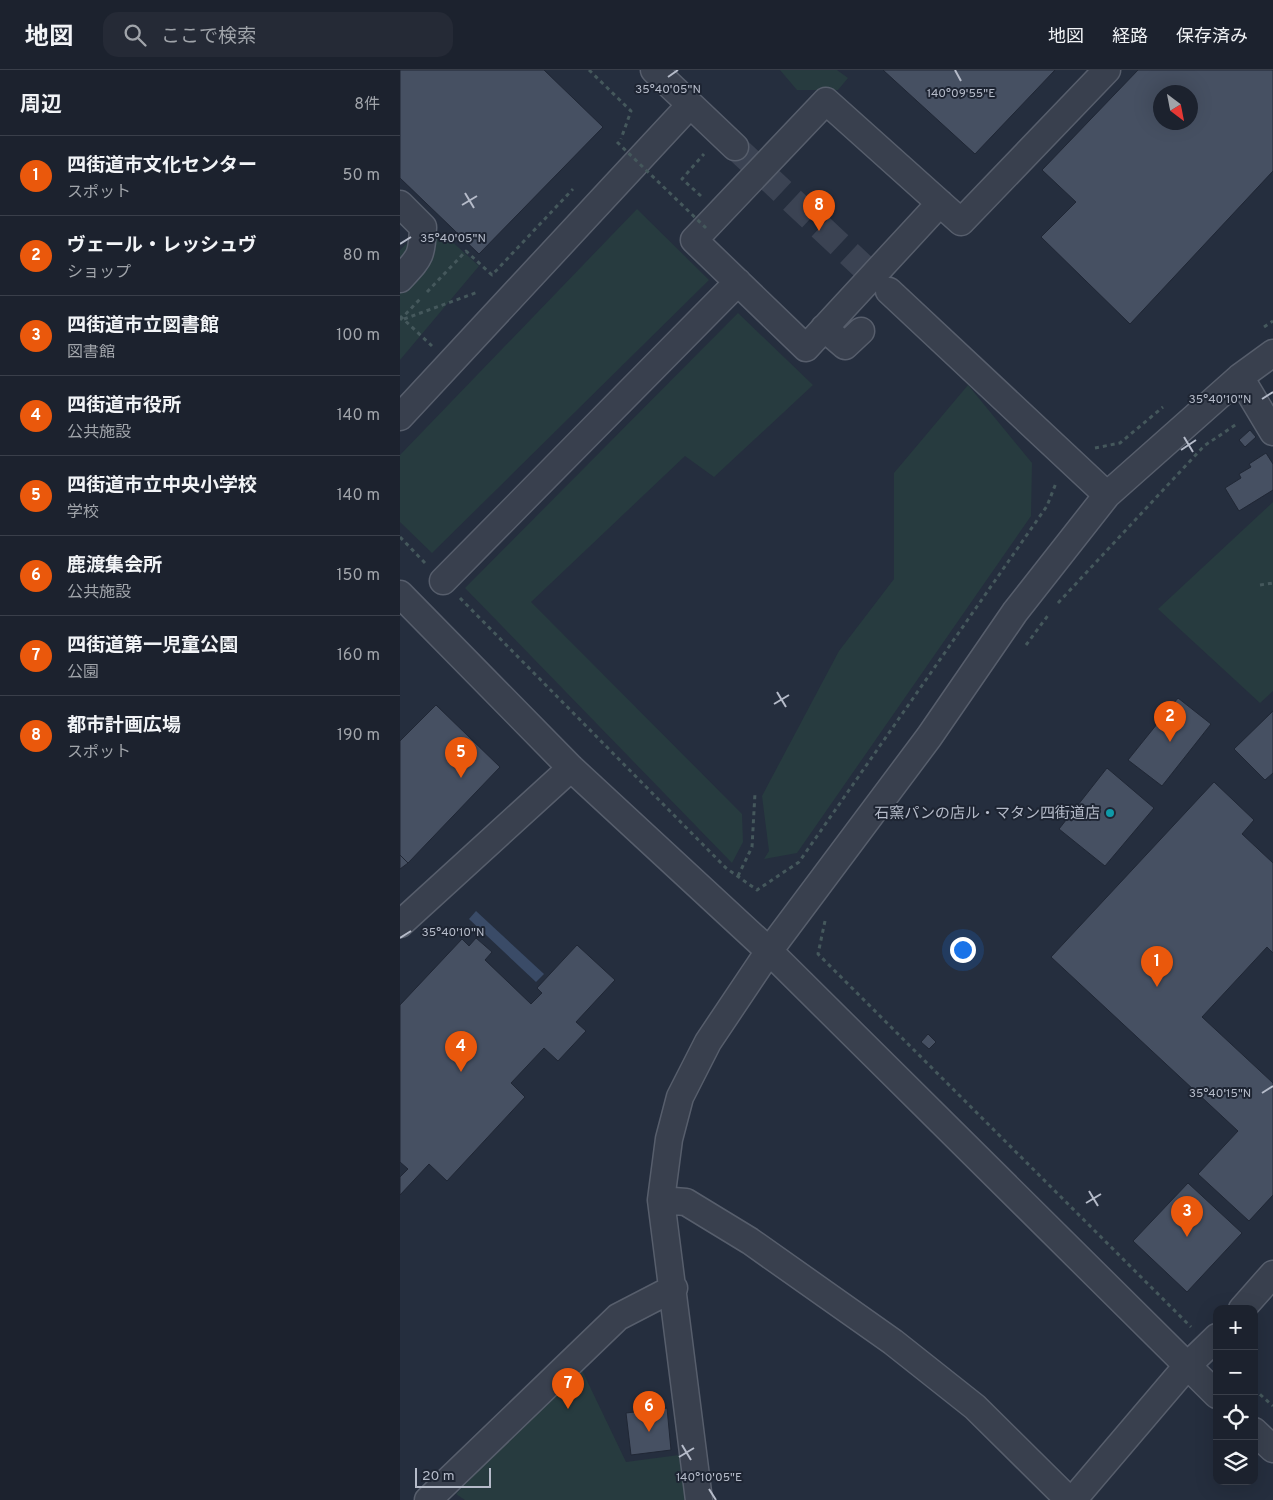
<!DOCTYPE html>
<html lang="ja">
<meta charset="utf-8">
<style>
:root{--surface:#1c222e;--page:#252a36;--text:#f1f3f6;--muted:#a0a4aa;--line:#3a3f4a;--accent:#ea580c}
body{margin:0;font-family:Overpass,"Noto Sans JP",sans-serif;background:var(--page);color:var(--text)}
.controls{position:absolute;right:15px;bottom:15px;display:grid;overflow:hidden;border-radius:10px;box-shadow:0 5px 20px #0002}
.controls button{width:45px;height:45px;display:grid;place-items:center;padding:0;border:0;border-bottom:1px solid var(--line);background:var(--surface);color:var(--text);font:25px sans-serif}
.compass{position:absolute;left:753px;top:15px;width:45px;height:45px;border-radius:50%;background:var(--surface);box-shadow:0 5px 20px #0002;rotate:148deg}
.scale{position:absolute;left:15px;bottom:12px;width:76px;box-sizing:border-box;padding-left:5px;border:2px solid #b5bbc9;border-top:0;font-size:14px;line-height:18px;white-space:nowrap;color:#b5bbc9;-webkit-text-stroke:4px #1e2533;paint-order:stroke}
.you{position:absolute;left:562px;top:879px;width:18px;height:18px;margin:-12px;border:4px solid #fff;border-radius:50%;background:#1a73e8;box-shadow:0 0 0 8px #1a73e833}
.badge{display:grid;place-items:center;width:32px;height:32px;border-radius:50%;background:var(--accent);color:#fff;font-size:16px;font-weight:700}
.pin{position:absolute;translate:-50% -41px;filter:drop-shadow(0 1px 2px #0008)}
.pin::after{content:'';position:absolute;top:26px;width:18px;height:15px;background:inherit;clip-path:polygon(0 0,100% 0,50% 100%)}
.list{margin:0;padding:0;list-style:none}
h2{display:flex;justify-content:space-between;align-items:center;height:65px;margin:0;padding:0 20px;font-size:21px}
h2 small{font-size:16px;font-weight:400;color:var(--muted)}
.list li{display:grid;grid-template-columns:32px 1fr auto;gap:15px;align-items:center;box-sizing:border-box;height:80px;padding:0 20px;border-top:1px solid var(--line)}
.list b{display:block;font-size:19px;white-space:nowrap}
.list p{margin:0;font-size:16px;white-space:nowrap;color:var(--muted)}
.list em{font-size:16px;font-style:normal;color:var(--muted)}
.icon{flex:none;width:28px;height:28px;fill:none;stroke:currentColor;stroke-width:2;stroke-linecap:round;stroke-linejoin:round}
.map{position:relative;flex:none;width:873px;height:1430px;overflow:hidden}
header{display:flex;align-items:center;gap:30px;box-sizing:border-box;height:70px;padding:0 25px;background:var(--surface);border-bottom:1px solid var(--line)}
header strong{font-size:24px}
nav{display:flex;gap:28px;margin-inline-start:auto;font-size:18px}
.search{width:350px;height:45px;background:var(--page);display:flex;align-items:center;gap:12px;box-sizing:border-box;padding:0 18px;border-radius:15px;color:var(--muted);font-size:19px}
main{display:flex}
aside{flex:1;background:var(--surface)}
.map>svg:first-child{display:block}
.green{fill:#273b3f}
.water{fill:#3a4b67}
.building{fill:#465062;stroke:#202735;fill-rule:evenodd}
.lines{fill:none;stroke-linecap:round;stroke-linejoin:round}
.minor-tunnel{stroke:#3b4353;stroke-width:26;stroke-dasharray:26 13;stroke-linecap:butt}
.minor-casing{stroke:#575e6c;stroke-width:29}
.path{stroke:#45585c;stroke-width:3;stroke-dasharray:4 4;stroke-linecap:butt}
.minor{stroke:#39404e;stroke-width:26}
.path-bridge{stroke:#45585c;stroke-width:3;stroke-dasharray:4 4;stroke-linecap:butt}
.ticks{fill:none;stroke:#b5bbc9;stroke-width:2}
.culture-dot{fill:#0f9aa8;stroke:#1e2533;stroke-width:2}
.labels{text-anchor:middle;stroke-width:4;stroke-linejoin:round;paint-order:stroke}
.poi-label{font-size:15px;fill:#b5bbc9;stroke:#1e2533;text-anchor:end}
.ticks-label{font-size:12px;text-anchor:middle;fill:#b5bbc9;stroke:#1e2533;stroke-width:4;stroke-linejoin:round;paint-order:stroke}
</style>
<header>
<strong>地図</strong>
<div class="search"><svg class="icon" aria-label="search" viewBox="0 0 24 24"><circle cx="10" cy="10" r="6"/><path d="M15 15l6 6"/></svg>ここで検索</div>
<nav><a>地図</a><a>経路</a><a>保存済み</a></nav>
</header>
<main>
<aside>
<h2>周辺<small>8件</small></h2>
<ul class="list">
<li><span class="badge">1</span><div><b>四街道市文化センター</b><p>スポット</p></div><em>50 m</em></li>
<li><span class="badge">2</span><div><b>ヴェール・レッシュヴ</b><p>ショップ</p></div><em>80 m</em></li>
<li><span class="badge">3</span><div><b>四街道市立図書館</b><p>図書館</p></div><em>100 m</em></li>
<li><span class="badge">4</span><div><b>四街道市役所</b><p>公共施設</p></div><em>140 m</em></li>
<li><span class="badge">5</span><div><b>四街道市立中央小学校</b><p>学校</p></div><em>140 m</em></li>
<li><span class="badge">6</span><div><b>鹿渡集会所</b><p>公共施設</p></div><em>150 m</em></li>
<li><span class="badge">7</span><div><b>四街道第一児童公園</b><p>公園</p></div><em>160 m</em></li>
<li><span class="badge">8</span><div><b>都市計画広場</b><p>スポット</p></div><em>190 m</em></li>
</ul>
</aside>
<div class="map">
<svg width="873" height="1430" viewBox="0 0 873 1430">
<rect width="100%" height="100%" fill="#252e3e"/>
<path class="green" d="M380,0H437L448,8L438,20H397Z
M237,139L309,210L32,483L0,452V385Z
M12,168H48L79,196L0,290V180Z
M338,243L413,315L314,407L285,386L131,532L342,744L343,772L332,793L65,518Z
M568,315L632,393L631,446L397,783L364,789L369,781L362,726L439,581L494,509V403Z
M873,432V621L860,633L758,539Z
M179,1294L226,1392L279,1385L290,1415L289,1430H65L56,1424Z"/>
<path class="water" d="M76,841L144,904L136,912L69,849Z"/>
<path class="building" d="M0,0H144L203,57L79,184L0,108Z
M483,0H655L575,84Z
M738,0H873V101L730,254L641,167L676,132L642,100ZM760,22H790V52H760Z
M850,360L856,367L845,377L839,370Z
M866,383L873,394V420L839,441L825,418L841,408L839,404L851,397L849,394Z
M778,628L811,654L762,716L728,690Z
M36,635L100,697L8,793L0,785V671Z
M873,641V703L865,710L834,679Z
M707,698L754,738L705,796L659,759Z
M814,712L854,750L842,764L873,793V883L867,877L802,947L873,1013V1125L849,1151L798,1104L838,1061L651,887Z
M0,785L8,793L0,799Z
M76,868L92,882L85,890L131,934L142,923L137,918L177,875L215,910L176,952L186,961L158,991L144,978L111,1013L125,1027L47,1111L29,1094L0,1125V1107L8,1099L0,1092V935L62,869L69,876Z
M528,964L536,972L529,979L521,972Z
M788,1113L842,1163L787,1222L733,1171Z
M267,1338L271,1380L231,1385L226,1343Z"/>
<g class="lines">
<path class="minor-tunnel" d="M335,77L489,221"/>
<defs>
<path id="minor" d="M254,0L335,77
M540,133L406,278L294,170L426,31L561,152L707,0
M0,134L23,157C22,187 20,187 0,209
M489,221L707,425
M424,258L445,276L461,261
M840,307L873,362
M0,347L290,35
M43,511L338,212
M0,524L171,698L369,881L817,1325
M0,854L171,698
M261,1130L286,1132L350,1171L493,1272L575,1337L669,1430
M842,1239L873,1204
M854,1361L873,1379
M28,1430L218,1247L274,1218
M299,1430L261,1130L269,1069L280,1027L308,972L369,881L529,667L615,542L707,425L840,307L873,283
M673,1430L787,1296L817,1267"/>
</defs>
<use href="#minor" class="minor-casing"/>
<path class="path" d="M189,0L231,41L221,69
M301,126L282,109L304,84
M27,222L66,181L92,205L173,119
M0,246L32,276
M4,249L78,222
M0,250L21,228
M864,257L873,251
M695,378L720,373L763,337
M0,467L26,494
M860,515L873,513
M60,528L326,798L357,820L399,792L647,436L656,413
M658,533L804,376L838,353
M626,575L649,544
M338,806L352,777L355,723
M425,851L418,884L791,1257
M854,1319L873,1336"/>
<use href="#minor" class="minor"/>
<path class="path-bridge" d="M217,72L306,158"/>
</g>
<path class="ticks" d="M555,0L561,11M268,7L278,0M65,123L74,138M62,135L77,126M0,174L11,167M862,329L873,322M784,367L793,382M781,380L796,370M377,622L386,637M374,634L389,625M0,868L11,861M862,1023L873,1016M689,1121L698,1136M686,1133L701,1124M282,1375L291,1390M279,1387L294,1378M309,1419L316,1430"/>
<circle class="culture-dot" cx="710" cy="743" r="5"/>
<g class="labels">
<g class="poi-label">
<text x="700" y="748">石窯パンの店ル・マタン四街道店</text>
</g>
</g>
<g class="ticks-label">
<text x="268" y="23">35°40'05"N</text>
<text x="561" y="27">140°09'55"E</text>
<text x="53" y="172">35°40'05"N</text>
<text x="820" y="333">35°40'10"N</text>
<text x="53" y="866">35°40'10"N</text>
<text x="820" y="1027">35°40'15"N</text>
<text x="309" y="1411">140°10'05"E</text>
</g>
</svg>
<div class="controls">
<button>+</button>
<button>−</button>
<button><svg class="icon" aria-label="locate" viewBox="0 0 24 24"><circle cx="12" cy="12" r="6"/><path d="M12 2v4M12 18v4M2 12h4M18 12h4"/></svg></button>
<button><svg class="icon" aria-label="layers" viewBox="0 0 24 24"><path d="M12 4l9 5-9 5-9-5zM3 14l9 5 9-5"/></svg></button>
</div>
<svg class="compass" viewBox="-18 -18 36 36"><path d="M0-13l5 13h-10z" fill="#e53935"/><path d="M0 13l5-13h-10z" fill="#a0a4aa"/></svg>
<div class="scale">20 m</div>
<div class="you"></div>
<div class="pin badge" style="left:757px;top:917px">1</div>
<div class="pin badge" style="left:770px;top:672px">2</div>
<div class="pin badge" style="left:787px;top:1167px">3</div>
<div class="pin badge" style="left:61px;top:1002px">4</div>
<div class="pin badge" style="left:61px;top:708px">5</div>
<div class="pin badge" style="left:249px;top:1362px">6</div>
<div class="pin badge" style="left:168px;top:1339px">7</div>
<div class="pin badge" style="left:419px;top:161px">8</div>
</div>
</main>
